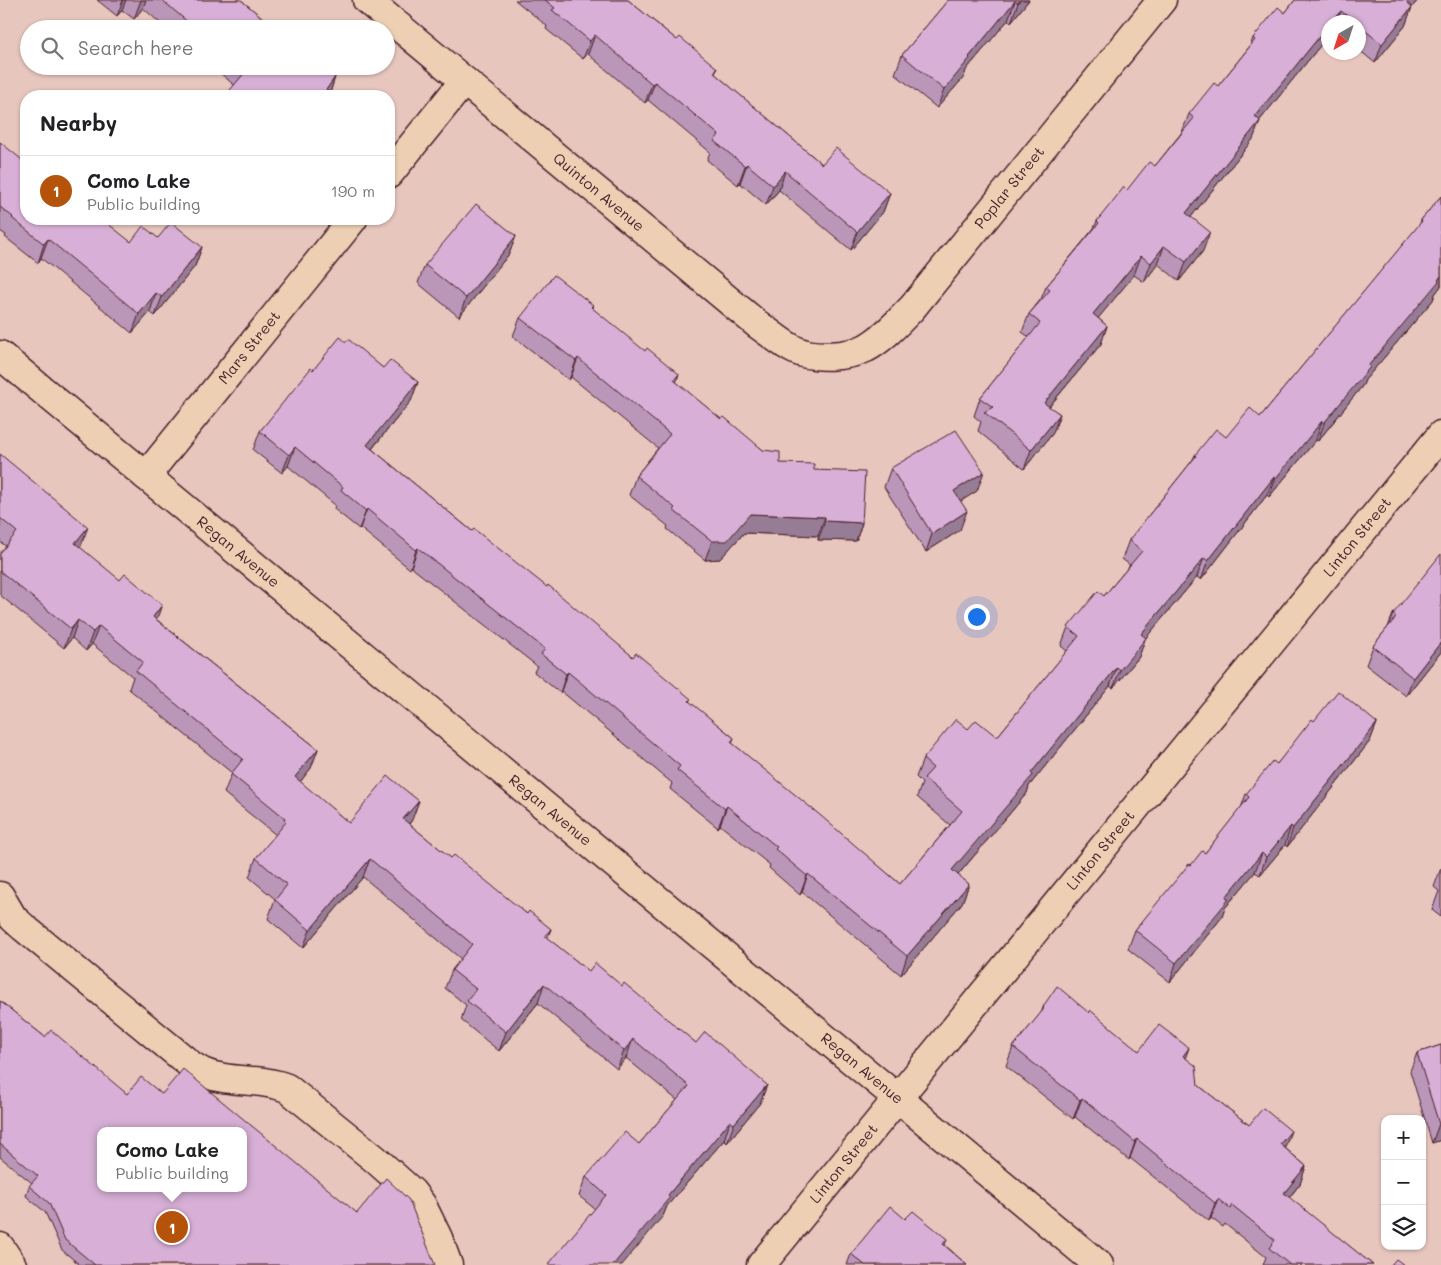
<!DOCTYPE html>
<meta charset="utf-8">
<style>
:root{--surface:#fff;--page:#f2f2f2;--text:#202124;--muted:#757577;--line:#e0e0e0;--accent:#b45309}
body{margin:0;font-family:Mali,sans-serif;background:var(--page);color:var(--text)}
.controls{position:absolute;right:15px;bottom:15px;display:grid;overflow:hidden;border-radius:10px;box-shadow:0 1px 4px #0004}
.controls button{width:45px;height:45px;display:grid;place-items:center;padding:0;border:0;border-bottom:1px solid var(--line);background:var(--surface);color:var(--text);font:25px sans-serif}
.compass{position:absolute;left:1321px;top:15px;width:45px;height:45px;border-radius:50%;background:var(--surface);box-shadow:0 1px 4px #0004;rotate:219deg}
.you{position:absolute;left:976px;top:616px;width:18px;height:18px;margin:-12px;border:4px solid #fff;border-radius:50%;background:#1a73e8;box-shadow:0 0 0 8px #1a73e833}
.badge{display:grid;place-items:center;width:32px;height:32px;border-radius:50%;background:var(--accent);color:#fff;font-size:16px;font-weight:700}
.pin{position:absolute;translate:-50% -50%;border:2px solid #fff;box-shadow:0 1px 5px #0006}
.popup{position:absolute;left:97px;top:1127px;width:150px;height:65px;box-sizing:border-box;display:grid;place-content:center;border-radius:10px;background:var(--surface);filter:drop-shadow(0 1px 4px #0005);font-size:16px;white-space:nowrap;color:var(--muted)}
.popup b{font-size:19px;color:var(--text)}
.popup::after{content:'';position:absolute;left:50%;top:100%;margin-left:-10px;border:10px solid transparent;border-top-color:var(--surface)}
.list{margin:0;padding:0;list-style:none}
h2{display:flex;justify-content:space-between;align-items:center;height:65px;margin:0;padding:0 20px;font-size:21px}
h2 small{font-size:16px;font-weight:400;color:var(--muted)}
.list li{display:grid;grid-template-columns:32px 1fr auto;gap:15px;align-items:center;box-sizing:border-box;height:70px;padding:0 20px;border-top:1px solid var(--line)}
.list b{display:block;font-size:19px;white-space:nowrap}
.list p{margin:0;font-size:16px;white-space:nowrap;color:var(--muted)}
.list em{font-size:16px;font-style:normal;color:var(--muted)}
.icon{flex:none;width:28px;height:28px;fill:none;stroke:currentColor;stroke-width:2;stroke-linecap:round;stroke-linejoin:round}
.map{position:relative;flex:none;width:1441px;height:1265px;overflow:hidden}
.search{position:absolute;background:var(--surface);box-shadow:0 1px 4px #0004;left:20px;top:20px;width:375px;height:55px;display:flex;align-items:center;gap:12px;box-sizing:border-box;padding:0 18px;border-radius:28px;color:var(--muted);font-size:19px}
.panel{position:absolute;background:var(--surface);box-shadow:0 1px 4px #0004;left:20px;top:90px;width:375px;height:135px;border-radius:20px}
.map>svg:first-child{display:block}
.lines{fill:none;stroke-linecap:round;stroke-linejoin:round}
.minor-casing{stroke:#4a1f2b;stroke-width:31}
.minor{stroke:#edcfb4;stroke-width:28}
.wall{fill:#ba97b9;stroke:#4a1f2b}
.shaded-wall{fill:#977b96;stroke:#4a1f2b}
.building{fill:#d8b0d7;stroke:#4a1f2b;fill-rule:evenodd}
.labels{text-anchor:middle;stroke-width:4.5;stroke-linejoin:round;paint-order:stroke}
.street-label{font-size:15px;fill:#4a1f2b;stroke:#edcfb4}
</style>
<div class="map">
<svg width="1441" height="1265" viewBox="0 0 1441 1265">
<rect width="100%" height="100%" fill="#e7c6be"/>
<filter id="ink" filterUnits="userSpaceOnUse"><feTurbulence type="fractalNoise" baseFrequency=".02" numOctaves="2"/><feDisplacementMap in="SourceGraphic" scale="10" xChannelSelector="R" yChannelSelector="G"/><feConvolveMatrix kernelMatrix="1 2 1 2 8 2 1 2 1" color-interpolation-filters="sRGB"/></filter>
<g filter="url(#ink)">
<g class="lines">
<defs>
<g id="minor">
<path id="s1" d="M367,0L757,324C769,332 782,344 795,350C813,359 848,357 866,348C883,339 898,322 912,308L1162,0"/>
<path d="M389,174L464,81"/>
<path id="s2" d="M0,355L1099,1265"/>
<path id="s3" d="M146,476L353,219"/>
<path d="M0,896L13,918L23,927L191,1065C196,1068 200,1071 205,1073C231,1084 261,1077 287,1088L375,1159L412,1192L422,1205L438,1238L448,1265"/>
<path d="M0,1247L12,1265"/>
<path id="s4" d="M761,1265L1441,435"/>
</g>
</defs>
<use href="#minor" class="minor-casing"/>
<use href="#minor" class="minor"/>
</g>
<path class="wall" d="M97,0H241L276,29H167L143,8L134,19L122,10L117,16Z
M515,0H628L677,40L717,68L715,74L822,164L890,193L883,212L851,250L779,190L766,205L740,183L738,185L707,160L710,152L648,100L645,103L588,54L583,59L546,29L547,26Z
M948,0H1029L1011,22L1008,20L966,70L964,77L937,108L895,74L902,55Z
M1295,0H1418L1412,7L1405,26L1375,63L1358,49V22H1328V36L1260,120L1253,139L1191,217L1203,251L1179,281L1158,264L1144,282L1134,275L1098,318L1107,326L1101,344L1049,407L1060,414L1053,433L1024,469L978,431L981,422L974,416L980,398L1029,337L1022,332L1029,314L1041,299L1046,287L1094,228L1097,221L1127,190L1155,166L1182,132L1189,114L1218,86L1250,46L1253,38L1285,13Z
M212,66H322L335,77L330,93L234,85Z
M0,142L26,219L131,242L158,238L202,247L195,266L155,316L150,312L132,333L41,258L38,263L5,237L6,235L0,231Z
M1441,196V286L1435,294L1433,300L1365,380L1363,385L1318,441L1316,440L1269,497L1267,495L1201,580L1197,577L1145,639L1139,657L1113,688L1110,686L1029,786L1027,793L958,875L969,884L962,903L901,975L802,892L800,895L769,868L770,865L720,825L718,828L670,789L672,783L561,691L560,693L534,672L537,666L411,567L410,569L360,528L359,529L334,509L335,505L288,466L282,473L253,450L260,431L313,370L346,342L383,368L418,382L411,401L372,449L472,531L633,657L734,738L732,743L900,884L950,825L917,797L922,783L916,777L923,759L968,729L997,737L1067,651L1061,646L1068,627L1104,596L1130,565L1122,559L1129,540L1192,461L1195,455L1260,417L1420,224L1421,220Z
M516,236L509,254L459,317L418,283L425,265Z
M593,305L592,308L676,382L721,419L763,450L780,463L814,470L862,523L856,541L818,540V536L744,533L720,559L705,560L667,529L668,526L629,495L636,476L658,448L571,377L569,380L513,336L520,318Z
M0,454L81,546L80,547L157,620L318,749L311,768L300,782L349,823L412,820L409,824L451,858L527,914L551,929L547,938L589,971L622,986L696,1043L767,1085L760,1103L727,1143L724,1140L667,1206L663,1216L595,1209L579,1196L586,1177L639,1144L677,1100L626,1058L617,1069L538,1003L499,1051L461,1020L466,1005L445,988L452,970L461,959L363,877L303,948L268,919L275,899L249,877L256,858L276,835L224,793L232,773L129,689L133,677L92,644L86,651L72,638L64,648L0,595V553L6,546L0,542Z
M891,468L977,491L960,501V530L926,552L884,487Z
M1393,614L1441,652L1406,696L1366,665L1373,646L1388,627Z
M1314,721L1377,723L1370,741L1287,847L1285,845L1260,875L1255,872L1225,908L1222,917L1170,982L1128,949L1135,930L1191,865L1205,853L1241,808L1246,794L1277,764Z
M1441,868V917L1432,910L1439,891L1434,887Z
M0,1001L45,1037L127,1094H162L357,1213L435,1265H80L62,1250L45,1212L26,1196L29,1186L32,1183L0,1157Z
M1044,1005L1089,1013L1139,1051L1185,1058L1198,1085L1249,1125L1285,1148L1306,1166L1300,1184L1289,1198L1373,1265H1263L1266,1257L1225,1224L1223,1227L1211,1218L1209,1221L1130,1158L1129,1160L1075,1117L1073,1119L1006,1066L1013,1047L1041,1013Z
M1441,1045V1140L1432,1143L1410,1071L1417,1053Z
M905,1219L947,1239L945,1245L967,1265H847L851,1254Z"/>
<path class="shaded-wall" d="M123,0H126L122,10L117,16Z
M141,0H146L143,8L134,19Z
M1020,0H1029L1011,22L1018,3Z
M1409,0H1418L1400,22L1407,3Z
M1015,1L1008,20L966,70L964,77L937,108L944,90L969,57Z
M1412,7L1405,26L1375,63L1382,44Z
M1341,11L1336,22H1331Z
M1328,26V36L1248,135L1255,116Z
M595,35L588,54L583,59L590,41Z
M335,77L329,96L326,90Z
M655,82L648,100L645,103L652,84Z
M1260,121L1253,139L1179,232L1186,213Z
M747,164L740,183L738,185L745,166Z
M785,171L779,190L766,205L773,186Z
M890,193L883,212L851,250L857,232Z
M1210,232L1203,251L1179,281L1186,262Z
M516,236L509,254L459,317L466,298Z
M48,239L41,258L38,263L44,244Z
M1164,246L1158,264L1144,282L1151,263Z
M202,247L195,266L155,316L162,297Z
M1141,256L1134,275L1086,333L1093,314Z
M1441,276V286L1435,294L1433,300L1365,380L1363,385L1318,441L1324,423L1369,365Z
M156,293L150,312L132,333L139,314Z
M1107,326L1101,344L1037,421L1044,403Z
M578,358L571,377L569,380L576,361Z
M679,374L673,392L674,380Z
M418,382L411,401L360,463L367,445Z
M1060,414L1053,433L1024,469L1031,450Z
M1322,421L1316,440L1269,497L1276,478Z
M295,447L288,466L282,473L289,455Z
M984,472L977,491L947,510L954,491Z
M1274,477L1267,495L1201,580L1208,561Z
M367,509L360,528L359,529L366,511Z
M967,511L960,530L926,552L932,534Z
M750,514L825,517L818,536L744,533L720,559L705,560L712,541Z
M825,521L862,523L856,541L818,540Z
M88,527L81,546L68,561L75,543Z
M418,548L411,567L410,569L416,550Z
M1204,558L1197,577L1145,639L1139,657L1113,688L1120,670L1141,634Z
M162,605L155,624L153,617Z
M78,620L72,638L64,648L71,629Z
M99,626L92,644L86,651L93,632Z
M1441,642V652L1406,696L1413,678Z
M1117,667L1110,686L1029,786L1027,793L946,889L952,870Z
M568,672L561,691L560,693L566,674Z
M1377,723L1370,741L1287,847L1293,828Z
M318,749L311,768L289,796L295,777Z
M419,801L412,820L397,838L403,819Z
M727,806L720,825L718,828L725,809Z
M1291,826L1285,845L1260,875L1266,857Z
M1262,853L1255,872L1225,908L1222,917L1170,982L1176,963L1226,897Z
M370,859L363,877L303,948L310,930Z
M808,874L802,892L800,895L807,876Z
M969,884L962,903L901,975L907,956Z
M551,929L544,948L545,936Z
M544,984L538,1003L499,1051L506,1032Z
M633,1039L626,1058L617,1069L624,1051Z
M1189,1048L1182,1067L1183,1056Z
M767,1085L760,1103L727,1143L734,1124Z
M1082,1098L1075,1117L1073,1119L1080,1100Z
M730,1121L724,1140L667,1206L663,1216L622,1265H613L668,1195Z
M1441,1123V1140L1432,1143L1439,1124Z
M1291,1131L1284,1150L1280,1144Z
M1137,1139L1130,1158L1129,1160L1135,1142Z
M1306,1166L1300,1184L1277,1212L1284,1193Z
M1218,1199L1211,1218L1209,1221L1215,1203Z"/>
<path class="building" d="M162,0H241L276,29H196Z
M545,0H628L677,40L680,37L717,68L714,73L822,164L836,148L890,193L857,232L785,171L773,186L747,164L745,166L714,141L719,135L655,82L652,84L595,35L590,41L552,10L555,8Z
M948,0H1020L1018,3L1015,1L969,57L970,58L944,90L902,55Z
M1295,0H1409L1407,3L1412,7L1382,44L1358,25V22H1355L1341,11L1331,22H1328V26L1255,116L1260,121L1186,213L1210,232L1186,262L1164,246L1151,263L1141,256L1093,314L1107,326L1044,403L1060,414L1031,450L984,412L993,407L980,398L1040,323L1029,314L1050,290L1046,287L1099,223L1097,221L1124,187L1127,190L1149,162L1155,166L1194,118L1189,114L1214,83L1218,86L1255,40L1253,38L1278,7L1285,13Z
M241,66H322L335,77L326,90L334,96H225L246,71Z
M0,142L26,163V219H102L131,242L143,226L158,238L171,222L202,247L162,297L156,293L139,314L48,239L44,244L12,218L13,217L0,207Z
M1441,196V276L1438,280L1439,281L1369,365L1370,367L1324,423L1322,421L1276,478L1274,477L1208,561L1204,558L1141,634L1146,638L1120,670L1117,667L1031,773L1033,775L952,870L969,884L907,956L808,874L807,876L775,849L777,847L727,806L725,809L677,770L680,766L568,672L566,674L541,654L545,649L418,548L416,550L367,509L366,511L341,490L343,487L295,447L289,455L260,431L311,368L313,370L340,337L346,342L348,339L383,368L390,360L418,382L367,445L472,531L474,529L547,587L548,585L633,657L636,653L691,699L689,701L734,738L731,742L821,816L900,884L962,811L924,778L933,768L923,759L956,719L968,729L976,720L997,737L1079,636L1068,627L1098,591L1104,596L1142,551L1129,540L1196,456L1195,455L1216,429L1226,437L1250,408L1260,417L1422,221L1421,220Z
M476,204L516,236L466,298L425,265Z
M554,275L593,305L591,307L645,351L647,348L679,374L674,380L721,419L724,417L763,450L780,452V463L814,464V470L865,472L862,523L825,521V517L750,514L727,541H712L673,510L675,508L636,476L670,434L578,358L576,361L520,318Z
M956,430L984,472L954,491L967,511L932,534L891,468Z
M0,454L88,527L75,543L120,580L125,574L162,605L153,617L318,749L295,777L349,823L388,776L419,801L403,819L451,858L454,855L527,914L529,911L551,929L545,936L589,971L595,963L622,986L624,983L696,1043L705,1032L767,1085L734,1124L730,1121L668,1195L670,1197L613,1265H548L606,1195L586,1177L625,1132L639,1144L689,1086L633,1039L624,1051L544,984L506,1032L467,1001L476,989L452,970L472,944L370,859L310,930L275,900L287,885L256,858L286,822L284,820L285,818L231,774L243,759L136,671L143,662L99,626L93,632L78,620L71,629L0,571V553L17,532L0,518Z
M1441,554V642L1413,678L1373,646L1396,617L1393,614Z
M1338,691L1377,723L1293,828L1291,826L1266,857L1262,853L1226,897L1229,899L1176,963L1135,930L1189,864L1191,865L1202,851L1205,853L1249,797L1246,794L1273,761L1277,764L1312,719L1314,721Z
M1057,986L1089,1013L1090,1010L1139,1051L1159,1025L1189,1048L1183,1056L1196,1066L1198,1085L1249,1125L1263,1108L1291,1131L1280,1144L1306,1166L1284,1193L1373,1265H1290L1269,1248L1275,1240L1232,1205L1230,1209L1218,1199L1215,1203L1137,1139L1135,1142L1082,1098L1080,1100L1013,1047L1043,1010L1044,1005Z
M0,1001L45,1037L51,1030L127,1094L141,1077L162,1094L183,1069L357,1213L386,1178L409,1200L435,1265H95L65,1240L49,1203L29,1186L38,1176L0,1144ZM101,1131H243V1188H101Z
M1441,1045V1123L1439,1124L1417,1053Z
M890,1206L905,1219L913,1211L947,1239L943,1244L967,1265H865L851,1254Z
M1396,1259L1404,1265H1391Z"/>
</g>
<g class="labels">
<g class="street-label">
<text dy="5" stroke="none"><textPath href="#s1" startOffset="842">Poplar Street</textPath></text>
<text dy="5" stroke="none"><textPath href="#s1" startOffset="301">Quinton Avenue</textPath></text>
<text dy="5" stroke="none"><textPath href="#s3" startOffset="165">Mars Street</textPath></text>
<text dy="5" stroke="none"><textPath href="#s4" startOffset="941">Linton Street</textPath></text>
<text dy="5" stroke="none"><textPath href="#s2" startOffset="309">Regan Avenue</textPath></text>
<text dy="5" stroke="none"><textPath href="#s2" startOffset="714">Regan Avenue</textPath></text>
<text dy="5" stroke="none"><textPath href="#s4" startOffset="536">Linton Street</textPath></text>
<text dy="5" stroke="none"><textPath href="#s2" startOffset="1119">Regan Avenue</textPath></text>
<text dy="5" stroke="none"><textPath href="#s4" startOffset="131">Linton Street</textPath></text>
</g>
</g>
</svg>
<div class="controls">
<button>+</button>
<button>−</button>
<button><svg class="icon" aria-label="layers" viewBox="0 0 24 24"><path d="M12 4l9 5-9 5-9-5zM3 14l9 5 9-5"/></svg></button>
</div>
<svg class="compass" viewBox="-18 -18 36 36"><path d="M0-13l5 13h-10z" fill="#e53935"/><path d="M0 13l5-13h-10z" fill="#757577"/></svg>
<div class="you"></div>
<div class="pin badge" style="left:172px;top:1227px">1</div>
<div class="popup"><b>Como Lake</b>Public building</div>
<div class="search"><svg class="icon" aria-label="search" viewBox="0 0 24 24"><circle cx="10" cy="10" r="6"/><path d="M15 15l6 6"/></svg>Search here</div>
<section class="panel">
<h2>Nearby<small></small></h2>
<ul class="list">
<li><span class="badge">1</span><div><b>Como Lake</b><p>Public building</p></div><em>190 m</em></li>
</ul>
</section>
</div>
